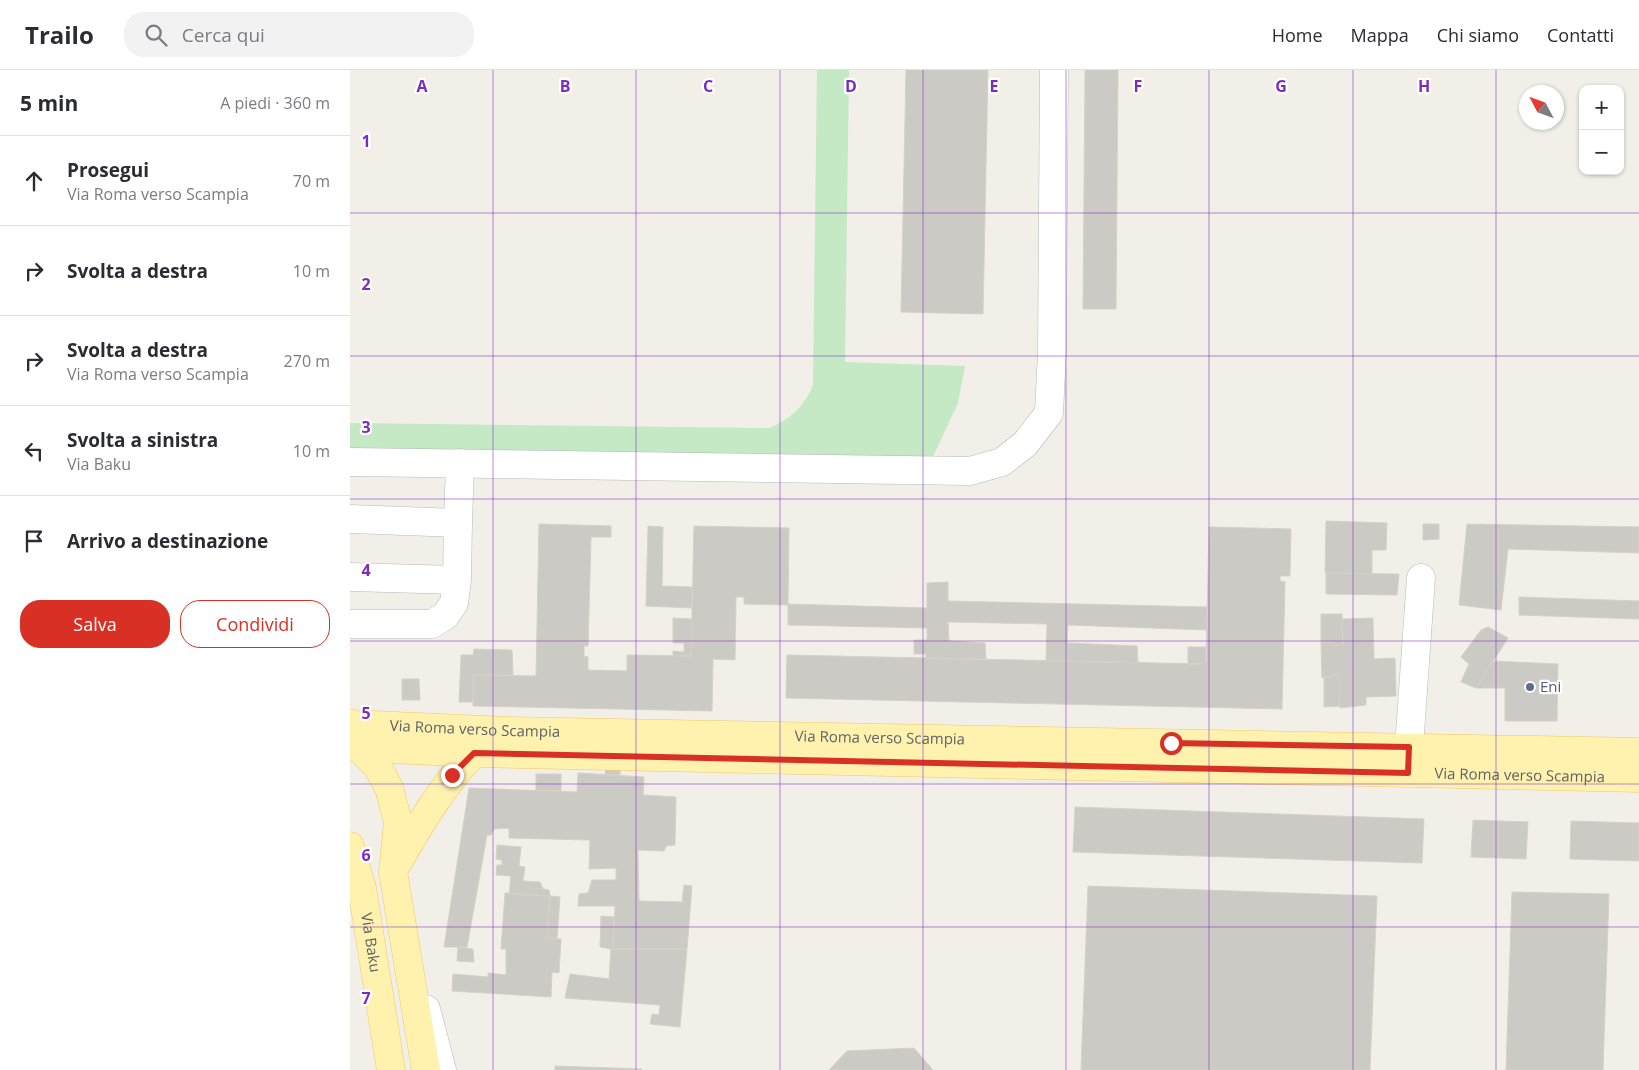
<!DOCTYPE html>
<html lang="it">
<meta charset="utf-8">
<style>
:root{--surface:#fff;--page:#f2f2f3;--text:#2b2b33;--muted:#7c7c81;--line:#e1e1e2;--accent:#d93025}
body{margin:0;font-family:"Open Sans",sans-serif;background:var(--page);color:var(--text)}
.controls{position:absolute;right:15px;top:15px;display:grid;overflow:hidden;border-radius:10px;box-shadow:0 1px 4px #0004}
.controls button{width:45px;height:45px;display:grid;place-items:center;padding:0;border:0;border-bottom:1px solid var(--line);background:var(--surface);color:var(--text);font:25px sans-serif}
.compass{position:absolute;left:1169px;top:15px;width:45px;height:45px;border-radius:50%;background:var(--surface);box-shadow:0 1px 4px #0004;rotate:311deg}
.stop{position:absolute;width:15px;height:15px;margin:-11px;border:4px solid #d93025;border-radius:50%;background:#fff}
.stop.end{background:#d93025;border-color:#fff;box-shadow:0 1px 5px #0008}
.list{margin:0;padding:0;list-style:none}
h2{display:flex;justify-content:space-between;align-items:center;height:65px;margin:0;padding:0 20px;font-size:21px}
h2 small{font-size:16px;font-weight:400;color:var(--muted)}
.list li{display:grid;grid-template-columns:32px 1fr auto;gap:15px;align-items:center;box-sizing:border-box;height:90px;padding:0 20px;border-top:1px solid var(--line)}
.list b{display:block;font-size:19px;white-space:nowrap}
.list p{margin:0;font-size:16px;white-space:nowrap;color:var(--muted)}
.list em{font-size:16px;font-style:normal;color:var(--muted)}
.actions{display:flex;gap:10px;padding:15px 20px}
.actions a{flex:1;padding:11px 0;border:1px solid var(--accent);border-radius:20px;text-align:center;font-size:18px;color:var(--accent)}
.actions .main{background:var(--accent);color:#fff}
.icon{flex:none;width:28px;height:28px;fill:none;stroke:currentColor;stroke-width:2;stroke-linecap:round;stroke-linejoin:round}
.map{position:relative;flex:none;width:1289px;height:1000px;overflow:hidden}
header{display:flex;align-items:center;gap:30px;box-sizing:border-box;height:70px;padding:0 25px;background:var(--surface);border-bottom:1px solid var(--line)}
header strong{font-size:24px}
nav{display:flex;gap:28px;margin-inline-start:auto;font-size:18px}
.search{width:350px;height:45px;background:var(--page);display:flex;align-items:center;gap:12px;box-sizing:border-box;padding:0 18px;border-radius:20px;color:var(--muted);font-size:19px}
main{display:flex}
aside{flex:1;background:var(--surface)}
.map>svg:first-child{display:block}
.green{fill:#c5e8c5}
.building{fill:#cccac5;stroke:#d6d1c6}
.lines{fill:none;stroke-linecap:round;stroke-linejoin:round}
.minor-casing{stroke:#b5b8bc;stroke-width:29}
.major-casing{stroke:#f2c960;stroke-width:29}
.minor{stroke:#fff;stroke-width:28}
.major{stroke:#fff2af;stroke-width:28}
.route{stroke:#d93025;stroke-width:6}
.grid{fill:none;stroke:#7b2cbf;stroke-width:1;stroke-opacity:0.55}
.service-dot{fill:#5c6f8a;stroke:#fff;stroke-width:2}
.labels{text-anchor:middle;stroke-width:4.5;stroke-linejoin:round;paint-order:stroke}
.service-label{font-size:15px;fill:#4e5e75;stroke:#fff;text-anchor:start}
.street-label{font-size:15px;fill:#5f6368;stroke:#fff}
.grid-label{font-size:16px;text-anchor:middle;font-weight:bold;fill:#7b2cbf;stroke:#fff;stroke-width:4.5;stroke-linejoin:round;paint-order:stroke}
</style>
<header>
<strong>Trailo</strong>
<div class="search"><svg class="icon" aria-label="search" viewBox="0 0 24 24"><circle cx="10" cy="10" r="6"/><path d="M15 15l6 6"/></svg>Cerca qui</div>
<nav><a>Home</a><a>Mappa</a><a>Chi siamo</a><a>Contatti</a></nav>
</header>
<main>
<aside>
<h2>5 min<small>A piedi · 360 m</small></h2>
<ul class="list">
<li><svg class="icon" aria-label="ahead" viewBox="0 0 24 24"><path d="M12 20V5M6 11l6-6 6 6"/></svg><div><b>Prosegui</b><p>Via Roma verso Scampia</p></div><em>70 m</em></li>
<li><svg class="icon" aria-label="right" viewBox="0 0 24 24"><path d="M7 20v-9h11M14 6l5 5-5 5"/></svg><div><b>Svolta a destra</b></div><em>10 m</em></li>
<li><svg class="icon" aria-label="right" viewBox="0 0 24 24"><path d="M7 20v-9h11M14 6l5 5-5 5"/></svg><div><b>Svolta a destra</b><p>Via Roma verso Scampia</p></div><em>270 m</em></li>
<li><svg class="icon" aria-label="left" viewBox="0 0 24 24"><path d="M17 20v-9H6M10 6l-5 5 5 5"/></svg><div><b>Svolta a sinistra</b><p>Via Baku</p></div><em>10 m</em></li>
<li><svg class="icon" aria-label="arrive" viewBox="0 0 24 24"><path d="M6 21V4h12l-3 4 3 4H6"/></svg><div><b>Arrivo a destinazione</b></div></li>
</ul>
<div class="actions"><a class="main">Salva</a><a>Condividi</a></div>
</aside>
<div class="map">
<svg width="1289" height="1000" viewBox="0 0 1289 1000">
<rect width="100%" height="100%" fill="#f1efe8"/>
<path class="green" d="M467,0H499L495,292L615,296L608,333L580,393L0,387V353L420,358C441,348 454,337 463,315Z"/>
<path class="building" d="M556,0H638L633,244L551,242Z
M735,0H768L766,239H733Z
M976,451L1037,453L1036,480H1022V504L975,503Z
M189,454L261,456V467H241L238,576H234V586L238,587V600L277,601V585L341,586L344,456L439,458L438,535L394,534V527H386L385,590L363,589L362,641L123,636V605L186,606Z
M1073,454H1089V469L1073,470Z
M1117,454L1289,457V483L1158,479L1151,540L1109,535Z
M298,456L313,457L312,516L342,517V538L296,536Z
M859,457L941,459L940,506H930V511L935,512L932,639L436,628L437,585L856,594Z
M976,503L1049,504L1047,525L976,524Z
M598,512V531L857,537V560L718,555L717,573L787,576L788,593L696,591L697,554L598,552L599,571L635,573L636,590L576,588V584H564V570H577V558L438,555V534L577,538V513Z
M1169,527L1289,531V549L1169,545Z
M971,544H992L993,575L983,576V572H971Z
M323,548L342,549L341,586H323V581L334,582V573H323Z
M1023,548L1024,589L1045,588L1046,626L1016,627V635L990,638L989,605L972,608L971,572H983V576L993,575L992,549Z
M1138,557L1158,568L1126,618L1111,612L1119,594L1111,587L1131,560Z
M838,577H856V594H838Z
M124,579L162,580L163,605H123V632H109L111,585H123Z
M1143,591L1208,594L1207,651H1155V618H1126Z
M981,605H989L990,636L974,637V607H981Z
M52,609H69L70,630H52Z
M256,690L271,691L270,705H255Z
M228,703L294,707L293,725L326,727L325,775L316,776L314,781L288,780L289,831L332,832L334,815L342,816L337,879H263L265,836H228L229,824L238,823L242,810H266V798L239,799L240,770L159,768V758L144,759L141,765H137L117,877H94L119,718L227,722Z
M186,704H211V721L186,720Z
M725,737L1074,749L1072,793L723,782Z
M1123,750L1178,752L1176,789L1121,787Z
M1221,751L1289,753V791L1220,789Z
M147,775L171,777L169,796L175,797L173,811L190,812L193,819L199,820L200,826L159,824L161,806L146,805L147,795H152V790L146,789Z
M738,816L1027,826L1020,1000H731Z
M1162,822L1259,824L1253,1000H1156Z
M155,823L200,826L197,868L211,869L209,903L202,902L201,927L102,921L103,904L138,907V903L156,905V879H151Z
M200,826L210,827L207,869L197,868Z
M251,846L264,847L263,879H337L330,957L300,954L302,944L309,945L310,935L215,928L220,904L259,909L261,879L250,877Z
M108,877L123,879L124,892L107,891Z
M564,978L583,1000H479L497,981Z
M205,996L292,999L291,1000H205Z"/>
<g class="lines">
<defs>
<path id="minor" d="M0,392L620,401L652,392L675,374L699,343L702,282L704,0
M0,449L108,453L110,393
M0,507L107,510L108,453
M0,554H82L95,546L104,533L107,510
M1059,677L1071,508
M76,939L92,1000"/>
<g id="major">
<path id="s1" d="M0,654L156,661L1289,682"/>
<path d="M3,672L27,696L39,718L48,752L43,802L76,1000"/>
<path id="s2" d="M0,677L124,683L1289,708"/>
<path id="s3" d="M0,776L12,818L41,1000"/>
<path d="M47,794C70,754 92,716 124,683"/>
</g>
</defs>
<use href="#minor" class="minor-casing"/>
<use href="#major" class="major-casing"/>
<use href="#minor" class="minor"/>
<use href="#major" class="major"/>
</g>
<g class="lines">
<path class="route" d="M102,705L124,683L1058,703L1059,677L821,673"/>
</g>
<path class="grid" d="M143,0V1000M286,0V1000M430,0V1000M573,0V1000M716,0V1000M859,0V1000M1003,0V1000M1146,0V1000M0,143H1289M0,286H1289M0,429H1289M0,571H1289M0,714H1289M0,857H1289"/>
<circle class="service-dot" cx="1180" cy="617" r="5"/>
<g class="labels">
<g class="service-label">
<text x="1190" y="622">Eni</text>
</g>
<g class="street-label">
<text dy="5" stroke="none"><textPath href="#s1" startOffset="125">Via Roma verso Scampia</textPath></text>
<text dy="5" stroke="none"><textPath href="#s1" startOffset="530">Via Roma verso Scampia</textPath></text>
<text dy="5" stroke="none"><textPath href="#s2" startOffset="1170">Via Roma verso Scampia</textPath></text>
<text dy="5" stroke="none"><textPath href="#s3" startOffset="99">Via Baku</textPath></text>
</g>
</g>
<g class="grid-label">
<text x="72" y="22">A</text>
<text x="215" y="22">B</text>
<text x="358" y="22">C</text>
<text x="501" y="22">D</text>
<text x="644" y="22">E</text>
<text x="788" y="22">F</text>
<text x="931" y="22">G</text>
<text x="1074" y="22">H</text>
<text x="16" y="77">1</text>
<text x="16" y="220">2</text>
<text x="16" y="363">3</text>
<text x="16" y="506">4</text>
<text x="16" y="649">5</text>
<text x="16" y="791">6</text>
<text x="16" y="934">7</text>
</g>
</svg>
<div class="controls">
<button>+</button>
<button>−</button>
</div>
<svg class="compass" viewBox="-18 -18 36 36"><path d="M0-13l5 13h-10z" fill="#e53935"/><path d="M0 13l5-13h-10z" fill="#7c7c81"/></svg>
<div class="stop" style="left:821px;top:673px"></div>
<div class="stop end" style="left:102px;top:705px"></div>
</div>
</main>
